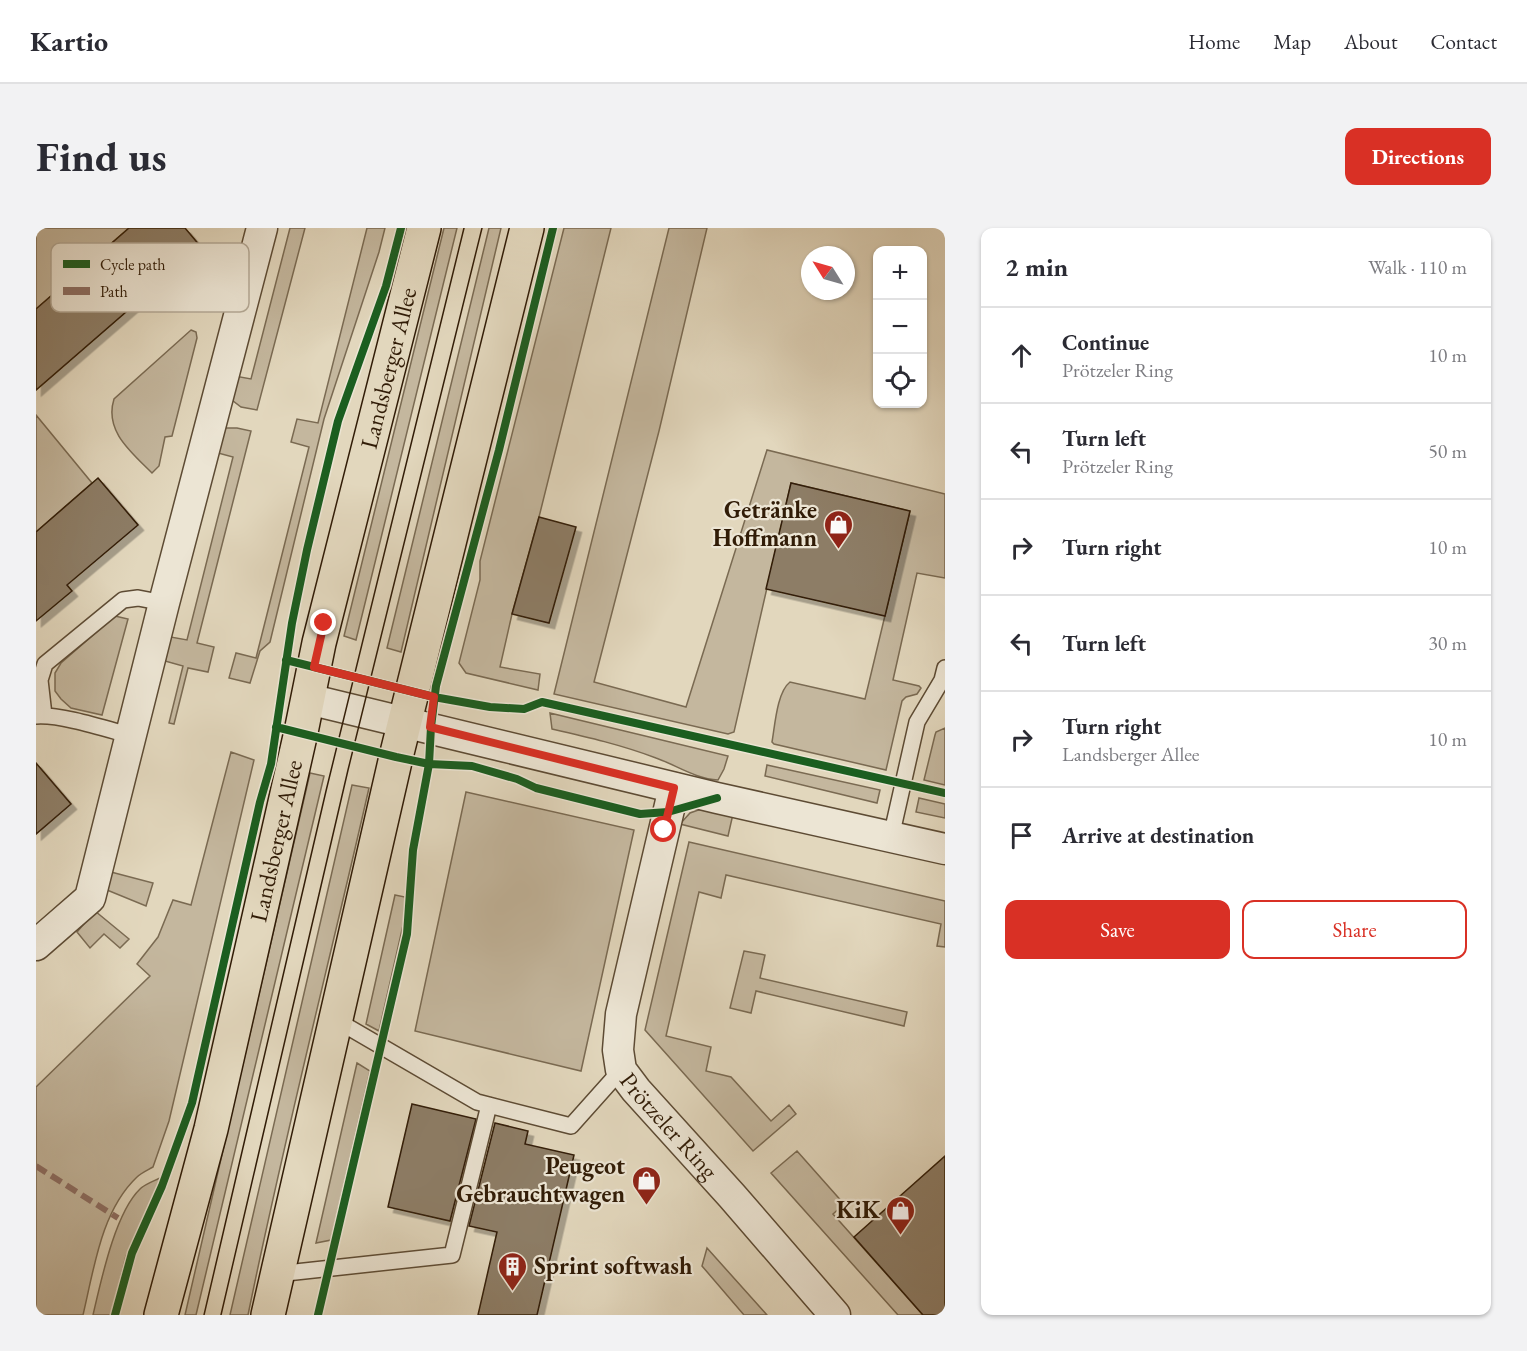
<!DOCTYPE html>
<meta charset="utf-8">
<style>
:root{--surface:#fff;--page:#f2f2f3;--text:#2b2b33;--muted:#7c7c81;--line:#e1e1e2;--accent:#d93025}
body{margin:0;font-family:"EB Garamond",serif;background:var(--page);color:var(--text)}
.controls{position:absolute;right:18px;top:18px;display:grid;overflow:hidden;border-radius:12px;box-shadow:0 2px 4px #0004}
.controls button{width:54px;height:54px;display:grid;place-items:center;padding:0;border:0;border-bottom:2px solid var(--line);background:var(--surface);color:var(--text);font:30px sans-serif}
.compass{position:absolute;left:765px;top:18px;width:54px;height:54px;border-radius:50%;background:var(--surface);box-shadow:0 2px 4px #0004;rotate:307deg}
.stop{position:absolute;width:18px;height:18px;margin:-14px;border:4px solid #d93025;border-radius:50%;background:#fff}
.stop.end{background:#d93025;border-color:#fff;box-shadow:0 2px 6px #0008}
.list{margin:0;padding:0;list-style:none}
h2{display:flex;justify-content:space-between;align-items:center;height:78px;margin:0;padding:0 24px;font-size:26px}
h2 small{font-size:20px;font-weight:400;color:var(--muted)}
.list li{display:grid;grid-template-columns:39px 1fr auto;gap:18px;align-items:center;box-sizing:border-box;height:96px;padding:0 24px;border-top:2px solid var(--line)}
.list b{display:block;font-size:22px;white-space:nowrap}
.list p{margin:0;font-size:20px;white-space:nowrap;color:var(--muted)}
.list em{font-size:20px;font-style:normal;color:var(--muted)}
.actions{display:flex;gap:12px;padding:18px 24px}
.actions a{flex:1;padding:14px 0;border:2px solid var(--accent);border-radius:12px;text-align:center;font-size:21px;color:var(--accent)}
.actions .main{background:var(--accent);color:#fff}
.icon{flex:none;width:33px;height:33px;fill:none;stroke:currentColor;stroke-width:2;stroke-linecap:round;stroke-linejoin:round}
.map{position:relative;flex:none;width:909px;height:1087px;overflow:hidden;border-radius:12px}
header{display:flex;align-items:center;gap:36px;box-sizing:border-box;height:84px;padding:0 30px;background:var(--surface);border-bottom:2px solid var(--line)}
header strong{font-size:28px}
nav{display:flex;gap:33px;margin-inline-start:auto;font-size:21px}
.intro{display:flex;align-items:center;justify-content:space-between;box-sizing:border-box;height:144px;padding:0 36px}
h1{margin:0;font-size:42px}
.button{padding:15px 27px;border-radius:12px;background:var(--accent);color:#fff;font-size:21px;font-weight:700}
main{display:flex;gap:36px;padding:0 36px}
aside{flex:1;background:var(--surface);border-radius:12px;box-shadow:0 2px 4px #0004}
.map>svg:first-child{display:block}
.green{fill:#c4b79e;stroke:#7a6a52;stroke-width:1.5}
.building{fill:#8d7d66;stroke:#311c07;stroke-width:1.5;filter:url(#shadow)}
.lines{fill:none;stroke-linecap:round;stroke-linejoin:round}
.lane-casing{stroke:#5d4b34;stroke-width:18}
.street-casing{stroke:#5d4b34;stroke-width:33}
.primary-casing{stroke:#311c07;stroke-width:36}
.lane{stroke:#ece5d4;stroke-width:15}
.street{stroke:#ece5d4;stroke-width:30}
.primary{stroke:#e2d7bd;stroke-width:33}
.tram{stroke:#311c07;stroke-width:1.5}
.quiet{stroke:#8d6e63;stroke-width:6;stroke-dasharray:12 6;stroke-linecap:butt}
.cycleway-casing{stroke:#ece5d4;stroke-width:11}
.cycleway{stroke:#1b5e20;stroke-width:8}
.route{stroke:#d93025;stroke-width:8}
.labels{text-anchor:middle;stroke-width:4.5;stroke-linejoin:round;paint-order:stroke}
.street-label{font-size:24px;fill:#311c07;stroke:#ece5d4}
.poi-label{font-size:24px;font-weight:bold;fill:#311c07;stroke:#ece5d4;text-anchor:end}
.key{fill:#ece5d4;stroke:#b4a996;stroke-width:1.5}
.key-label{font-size:16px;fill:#311c07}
</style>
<header>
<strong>Kartio</strong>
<nav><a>Home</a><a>Map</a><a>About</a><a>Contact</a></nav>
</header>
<div class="intro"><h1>Find us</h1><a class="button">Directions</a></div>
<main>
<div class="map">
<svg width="909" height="1087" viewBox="0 0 909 1087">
<defs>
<filter id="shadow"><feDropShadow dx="5.5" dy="5.5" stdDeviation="0" flood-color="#0004"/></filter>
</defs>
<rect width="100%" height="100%" fill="#e2d7bd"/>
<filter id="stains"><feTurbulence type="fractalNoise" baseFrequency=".00333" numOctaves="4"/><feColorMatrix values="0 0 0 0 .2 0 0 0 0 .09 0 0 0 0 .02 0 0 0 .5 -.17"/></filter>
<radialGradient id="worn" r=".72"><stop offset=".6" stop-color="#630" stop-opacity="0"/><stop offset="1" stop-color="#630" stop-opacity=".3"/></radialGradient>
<path class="green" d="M0,0H93L0,81Z
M254,0H269L221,182L205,179L192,169L199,148L215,151Z
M331,0H349L343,24L288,191L234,414L224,423L214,455L193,450L200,425L220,430L273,219L255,214L261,191L282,195Z
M408,0H421L320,412L308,408Z
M453,0H465L365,424L351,420Z
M528,0H575L503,289L476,386L464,439L504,446L502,462L430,445L423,435L444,352V333Z
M633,0H671L623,203L558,454L650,479L731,222L909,266V350L881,345L857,452L883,458L885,460L881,466L870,469L866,473L850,542L738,516L736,514C739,497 741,464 754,454L829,471L874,283L755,255L698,504L692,506L518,466Z
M155,102L160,104L161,110L136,208L129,209L123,238L116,245C95,224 68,203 78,171Z
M0,187L56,255L0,304Z
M187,200H201L215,203L161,415L178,419L172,444L152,440L138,496L133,495L147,438L129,433L135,409L151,412L197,229L182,225Z
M79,388L92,391L66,487L35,480L25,471L19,463V445L25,435Z
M514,485L692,528L688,541L682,552C660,551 640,537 620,530C586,517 551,509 516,501Z
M909,500V557L888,552L899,507L900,504Z
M195,524L218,532L133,893L117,939C112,942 105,945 101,949C65,983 58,1041 47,1087H0V859L114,748L101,736L122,709L137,672L155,677Z
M731,537L844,562L841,575L729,548Z
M274,545L288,548L160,1087H149Z
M316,557L333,560C293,736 248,910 212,1087H194Z
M430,564L598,602L545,843L379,803Z
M883,570L909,576V590L880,584Z
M665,581L697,586L692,608L644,596L654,585Z
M653,614L909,673V719L901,718L905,696L690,647L685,670L663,664L630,808L675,819L670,843L695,849L735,893L753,877L760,886L717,923L609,802Z
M75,644L117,655L110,678L71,662Z
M359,667L369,669L368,693L343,803L330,796Z
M59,683L93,711L84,720L68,706L54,720L41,704Z
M708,723L729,727L724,750L871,784L868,798L720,763L715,785L694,780Z
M321,835L334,843L295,1012L280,1015Z
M761,923L808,976L797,986L887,1087H862L735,945Z
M124,950L123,957L90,1028L75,1087H57C65,1053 79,985 104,961C109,956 118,953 124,950Z
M671,1020L731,1087H708L666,1038Z"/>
<path class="building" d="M93,0H149L165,19L0,162V81Z
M62,250L102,297L31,357L36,363L0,393V304Z
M755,255L874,283L849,388L730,361Z
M503,289L540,299L513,395L476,386Z
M0,535L35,576L0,606Z
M376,876L440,891L414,993L352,979Z
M459,895L492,903L489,916L538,927L501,1087H442L461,1004L433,998Z
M909,928V1087H887L818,1009Z"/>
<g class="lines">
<defs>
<path id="lane" d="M8,487L4,452L9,436L87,372L102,370L128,375
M0,488C25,486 70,501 96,508
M855,609L881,494L906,452L909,440
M300,792L441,874L535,898L585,842
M241,1046L416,1027L453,877"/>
<g id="street">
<path d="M272,471L681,570L909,621"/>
<path id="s1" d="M638,560L585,786L582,822L585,842L600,862L696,968L799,1087"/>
<path d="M0,717L54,670L128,375L226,0"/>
</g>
<g id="primary">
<path id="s2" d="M125,1087L175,901L265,504L283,415L388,0"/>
<path d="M232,1087L360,529L491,0"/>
</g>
</defs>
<use href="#lane" class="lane-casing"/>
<use href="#street" class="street-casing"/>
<use href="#primary" class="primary-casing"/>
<use href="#lane" class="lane"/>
<use href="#street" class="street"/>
<use href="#primary" class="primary"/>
<path class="tram" d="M168,1087L290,563L428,0
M185,1087L312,542L446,0"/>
<path class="quiet" d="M0,938L82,990"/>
<defs>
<path id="cycleway" d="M250,432L398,469L454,479L488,481L506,474L909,565
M240,499L360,529L393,536L436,538L481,551L500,560L604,586L632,584L681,570
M79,1087L96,1025L126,958L156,875L224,574L235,536L256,395L271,322L302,193L350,58L365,0
M282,1087L371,706L377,622L393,536L395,499L400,458L463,222L517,0"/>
</defs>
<use href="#cycleway" class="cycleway-casing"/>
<use href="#cycleway" class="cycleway"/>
</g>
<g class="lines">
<path class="route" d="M288,395L278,439L398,469L394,499L638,560L628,602"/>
</g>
<defs>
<symbol id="shop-pin" viewBox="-11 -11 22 30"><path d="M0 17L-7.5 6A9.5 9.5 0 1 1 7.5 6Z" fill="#8f2418" stroke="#ece5d4"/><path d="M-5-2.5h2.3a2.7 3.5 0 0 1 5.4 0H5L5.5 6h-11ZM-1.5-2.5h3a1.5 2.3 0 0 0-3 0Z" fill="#fff"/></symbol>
<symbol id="building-pin" viewBox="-11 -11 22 30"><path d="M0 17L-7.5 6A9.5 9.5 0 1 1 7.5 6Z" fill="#8f2418" stroke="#ece5d4"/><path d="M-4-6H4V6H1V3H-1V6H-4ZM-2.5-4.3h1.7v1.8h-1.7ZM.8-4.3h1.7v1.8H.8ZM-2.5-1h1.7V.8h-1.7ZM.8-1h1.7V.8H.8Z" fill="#fff"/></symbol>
</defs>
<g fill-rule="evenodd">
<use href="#shop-pin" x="786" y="280" width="33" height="45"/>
<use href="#shop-pin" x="594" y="936" width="33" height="45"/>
<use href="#shop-pin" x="848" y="966" width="33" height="45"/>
<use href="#building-pin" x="460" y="1022" width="33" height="45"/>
</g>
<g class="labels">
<g class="street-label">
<text dy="8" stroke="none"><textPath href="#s2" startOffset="974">Landsberger Allee</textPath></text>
<text dy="8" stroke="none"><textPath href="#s2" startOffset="488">Landsberger Allee</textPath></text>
<text dy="8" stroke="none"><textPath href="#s1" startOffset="362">Prötzeler Ring</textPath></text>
</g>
<g class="poi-label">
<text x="781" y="290">Getränke<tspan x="781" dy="28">Hoffmann</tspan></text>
<text x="589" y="946">Peugeot<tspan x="589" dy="28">Gebrauchtwagen</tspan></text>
<text x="844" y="990">KiK</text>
<text x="498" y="1046" text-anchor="start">Sprint softwash</text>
</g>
</g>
<rect x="15" y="15" width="198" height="69" rx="9" class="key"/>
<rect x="27" y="32" width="27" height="8" fill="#1b5e20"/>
<rect x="27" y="59" width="27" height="8" fill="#8d6e63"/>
<g class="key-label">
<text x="64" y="42">Cycle path</text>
<text x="64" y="69">Path</text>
</g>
<rect width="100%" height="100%" filter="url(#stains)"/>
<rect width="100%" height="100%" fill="url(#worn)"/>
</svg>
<div class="controls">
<button>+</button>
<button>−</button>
<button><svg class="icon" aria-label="locate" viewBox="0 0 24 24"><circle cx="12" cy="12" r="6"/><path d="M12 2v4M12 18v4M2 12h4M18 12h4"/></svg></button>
</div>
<svg class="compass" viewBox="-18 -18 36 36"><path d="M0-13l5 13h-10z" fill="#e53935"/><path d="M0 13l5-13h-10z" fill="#7c7c81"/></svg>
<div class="stop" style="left:628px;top:602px"></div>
<div class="stop end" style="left:288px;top:395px"></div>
</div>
<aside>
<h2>2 min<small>Walk · 110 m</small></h2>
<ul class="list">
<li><svg class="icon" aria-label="ahead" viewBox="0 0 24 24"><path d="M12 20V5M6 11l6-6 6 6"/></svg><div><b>Continue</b><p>Prötzeler Ring</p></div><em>10 m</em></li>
<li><svg class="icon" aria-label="left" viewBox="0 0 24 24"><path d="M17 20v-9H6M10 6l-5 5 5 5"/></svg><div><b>Turn left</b><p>Prötzeler Ring</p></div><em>50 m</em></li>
<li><svg class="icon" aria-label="right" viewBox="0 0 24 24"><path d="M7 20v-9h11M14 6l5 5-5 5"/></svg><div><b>Turn right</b></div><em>10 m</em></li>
<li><svg class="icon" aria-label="left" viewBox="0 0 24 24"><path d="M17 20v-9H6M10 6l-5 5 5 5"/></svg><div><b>Turn left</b></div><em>30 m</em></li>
<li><svg class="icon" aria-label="right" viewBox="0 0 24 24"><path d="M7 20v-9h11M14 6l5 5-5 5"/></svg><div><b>Turn right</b><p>Landsberger Allee</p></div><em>10 m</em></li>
<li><svg class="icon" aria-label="arrive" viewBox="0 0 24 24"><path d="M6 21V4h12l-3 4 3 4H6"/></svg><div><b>Arrive at destination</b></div></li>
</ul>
<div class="actions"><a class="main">Save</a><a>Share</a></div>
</aside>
</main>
